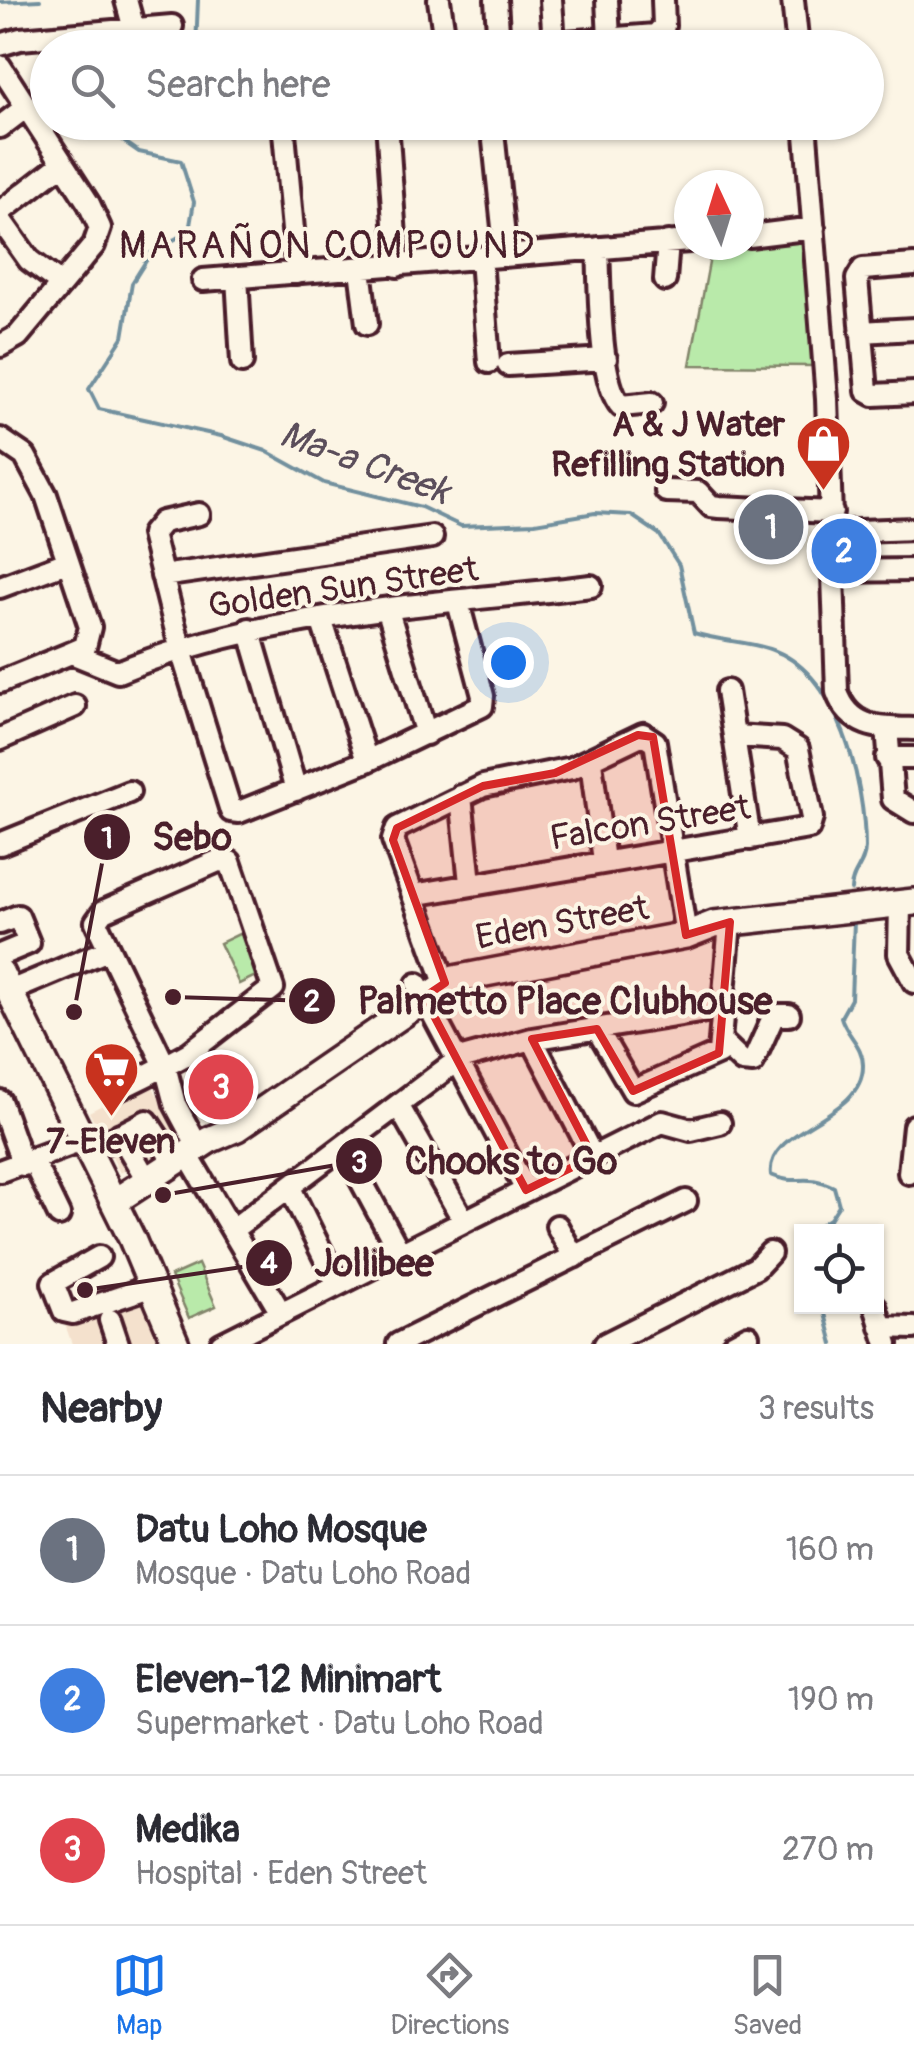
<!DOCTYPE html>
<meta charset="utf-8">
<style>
:root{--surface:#fff;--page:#f7f7f7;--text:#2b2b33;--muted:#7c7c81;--line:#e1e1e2;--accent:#1a73e8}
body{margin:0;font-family:Pangolin,sans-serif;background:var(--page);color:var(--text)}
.controls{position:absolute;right:30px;bottom:30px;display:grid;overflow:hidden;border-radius:0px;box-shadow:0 2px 8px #0004}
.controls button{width:90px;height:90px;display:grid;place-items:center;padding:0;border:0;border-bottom:2px solid var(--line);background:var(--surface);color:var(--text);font:50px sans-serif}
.compass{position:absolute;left:674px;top:170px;width:90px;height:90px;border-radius:50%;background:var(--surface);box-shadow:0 2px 8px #0004;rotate:356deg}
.you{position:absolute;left:508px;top:662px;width:35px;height:35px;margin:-25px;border:8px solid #fff;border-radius:50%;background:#1a73e8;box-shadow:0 0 0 15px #1a73e833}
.badge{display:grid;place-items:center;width:65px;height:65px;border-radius:50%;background:var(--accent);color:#fff;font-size:32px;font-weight:700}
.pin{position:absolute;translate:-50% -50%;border:5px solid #fff;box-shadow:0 2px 10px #0006}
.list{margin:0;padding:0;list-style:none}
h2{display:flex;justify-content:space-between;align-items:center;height:130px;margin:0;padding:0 40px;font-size:42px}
h2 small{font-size:32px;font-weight:400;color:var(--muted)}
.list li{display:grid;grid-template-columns:65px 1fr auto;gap:30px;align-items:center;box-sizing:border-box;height:150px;padding:0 40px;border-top:2px solid var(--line)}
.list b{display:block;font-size:38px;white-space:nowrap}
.list p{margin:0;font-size:32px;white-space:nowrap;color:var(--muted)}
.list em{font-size:32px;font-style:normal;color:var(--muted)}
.icon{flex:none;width:55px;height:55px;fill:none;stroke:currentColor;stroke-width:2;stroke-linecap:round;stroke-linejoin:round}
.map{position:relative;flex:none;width:914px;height:1344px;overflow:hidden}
.search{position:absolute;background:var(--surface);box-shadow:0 2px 8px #0004;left:30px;right:30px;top:30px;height:110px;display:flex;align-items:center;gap:25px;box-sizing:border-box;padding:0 35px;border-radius:55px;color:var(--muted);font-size:38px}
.sheet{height:580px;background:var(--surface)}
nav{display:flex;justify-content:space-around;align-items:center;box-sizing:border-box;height:140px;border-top:2px solid var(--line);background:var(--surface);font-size:28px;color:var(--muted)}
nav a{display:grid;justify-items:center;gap:5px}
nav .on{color:var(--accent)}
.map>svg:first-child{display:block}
.built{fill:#f4e1cd}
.green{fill:#b9eaaa;stroke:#82846a;stroke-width:2.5}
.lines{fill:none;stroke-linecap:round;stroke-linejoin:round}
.stream{stroke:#72909e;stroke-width:4}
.minor-casing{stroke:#4a1f2b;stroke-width:28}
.major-casing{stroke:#4a1f2b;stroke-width:32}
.minor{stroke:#fcf5e5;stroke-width:20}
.major{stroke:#fcf5e5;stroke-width:25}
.marked{fill:#d62828;fill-opacity:0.2;stroke:#d62828;stroke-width:8;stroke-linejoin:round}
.labels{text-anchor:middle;stroke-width:8;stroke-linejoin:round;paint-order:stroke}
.poi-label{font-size:35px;font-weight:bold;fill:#4a1f2b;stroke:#fcf5e5;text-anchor:end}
.street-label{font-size:35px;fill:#4a1f2b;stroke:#fcf5e5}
.neighbourhood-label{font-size:38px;letter-spacing:2.5px;fill:#4a1f2b;stroke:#fcf5e5}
.water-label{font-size:38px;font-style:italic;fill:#5b4e5b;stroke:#fcf5e5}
.leader{fill:none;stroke:#4a1f2b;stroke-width:4}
.callout-dot{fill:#4a1f2b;stroke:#fcf5e5;stroke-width:4}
.mark-label{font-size:30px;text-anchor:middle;font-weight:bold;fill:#fff}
.callout-label{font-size:38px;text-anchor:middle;font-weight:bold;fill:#4a1f2b;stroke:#fcf5e5;stroke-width:8;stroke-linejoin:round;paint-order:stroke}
</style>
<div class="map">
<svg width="914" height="1344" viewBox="0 0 914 1344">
<rect width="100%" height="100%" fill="#fcf5e5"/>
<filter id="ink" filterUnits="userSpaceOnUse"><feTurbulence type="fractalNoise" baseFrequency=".01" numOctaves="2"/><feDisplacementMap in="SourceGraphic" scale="20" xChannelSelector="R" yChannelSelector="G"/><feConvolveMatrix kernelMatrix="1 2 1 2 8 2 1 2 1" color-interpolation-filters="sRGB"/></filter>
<g filter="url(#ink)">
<path class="built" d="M149,1080L183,1141L120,1173L89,1112Z
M143,1293L159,1344H72L63,1319Z"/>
<path class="green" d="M808,237L816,366L690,365L711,252Z
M241,933L260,974L239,984L220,943Z
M198,1264L216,1306L189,1318L171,1276Z"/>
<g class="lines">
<path class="stream" d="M0,2L40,0
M196,48L198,0
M96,122L139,152L181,161L194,202L189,231L151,253L132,283L123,337L89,389L99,409L221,436L266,451L324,483L421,507L461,526L535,523L595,513L631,515L659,534L679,565L694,633C719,641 746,641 770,649C840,672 865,785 865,848C865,865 851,873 851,890
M809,1232L830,1219L839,1205L834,1187C803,1172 798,1187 771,1175C765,1127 863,1119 863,1066C864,1046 846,1035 841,1017L851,999L854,921
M823,1306L833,1344"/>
<defs>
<path id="minor" d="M126,0L134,29
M439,0L446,48
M496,0L499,47
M551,0L554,43
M607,0L609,39
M793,0L798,48
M0,45L20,39L172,26
M489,48L656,35L664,26L663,0
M0,66L89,204L100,228L94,245L18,336L0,346
M283,122L297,273
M387,122L397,266
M492,122L506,256
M805,122L827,399L837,692C850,729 880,728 914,729
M0,127L25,108
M0,212L62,164
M0,219L29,260L61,284
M749,236L814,228
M598,248C600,283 598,382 621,406L652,403
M481,259L489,362
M914,265L863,269L857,279L867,391L874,395L914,393
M360,269L367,324
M237,277L242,362
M203,280L689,241
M665,280L668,242
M861,332L914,329
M508,365L606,359
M0,439L25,456L46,495L90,627L85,647L71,653
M666,491L698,492L711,506L719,507L832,512
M199,514L162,522L152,534L180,647L231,811L239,812L367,761L482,706L483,696L458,602
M832,532L914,529
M832,571L914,570
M162,576L432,537
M0,587L67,562
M388,611L426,734
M321,619L367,761
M249,629L296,790
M0,682L71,653L118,672C267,611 433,605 591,586
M727,691L750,839
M887,728L893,799L914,812
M0,739L75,706
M887,758H914
M591,762L604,861
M461,796L470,883
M0,844L129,792
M413,895L809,828L812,818L798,749L782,739L736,736
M900,905L899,954L914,982
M0,923L18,916L29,943L0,955
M445,983L393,840L397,828L483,786L572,768L643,734L655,742L686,935
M417,984L526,1190
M10,991L108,950
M597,1029L633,1091L719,1053L730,922
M532,1039L593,1157
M723,1043L742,1061L753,1062L774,1015H789
M119,1089C143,1077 166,1066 189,1053L273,988L230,862L218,861L104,911L96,922L165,1066L175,1104L198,1147
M0,1101L23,1165
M398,1105L464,1221
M120,1134L147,1180
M343,1147L400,1253
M89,1151L147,1121L174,1162
M187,1154L281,1313
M33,1161L59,1215
M0,1171L84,1140
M909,1173L914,1126
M290,1188L338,1285
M557,1226L574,1257
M232,1230L459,1059L532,1039L725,1008
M99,1257L53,1283L64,1311L73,1313L153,1286
M875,1306L887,1344
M110,1320L118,1344
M881,1327L914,1328
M221,1344L662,1122L691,1130L720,1123
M398,1344L686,1201
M605,1344L756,1268L770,1253
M733,1344L748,1336"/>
<path id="major" d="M0,972L132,1239L176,1344
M114,1202L209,1140L237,1128L454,979L686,935L714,924L914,902"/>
</defs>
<use href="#minor" class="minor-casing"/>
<use href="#major" class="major-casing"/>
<use href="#minor" class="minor"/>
<use href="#major" class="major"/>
</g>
</g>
<path class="marked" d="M638,735L653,737L686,935L730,922L719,1053L633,1091L597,1029L532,1039L593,1157L526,1190L424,997L445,983L393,840L397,828L483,786L555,773Z"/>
<defs>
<symbol id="shop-pin" viewBox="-11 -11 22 30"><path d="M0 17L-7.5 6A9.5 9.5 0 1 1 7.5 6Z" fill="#c8321e" stroke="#fcf5e5"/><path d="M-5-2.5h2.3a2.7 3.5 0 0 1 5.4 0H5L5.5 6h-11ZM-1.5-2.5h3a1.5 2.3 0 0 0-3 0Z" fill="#fff"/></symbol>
<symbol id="supermarket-pin" viewBox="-11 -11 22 30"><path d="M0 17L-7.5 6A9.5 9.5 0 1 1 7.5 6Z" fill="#c8321e" stroke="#fcf5e5"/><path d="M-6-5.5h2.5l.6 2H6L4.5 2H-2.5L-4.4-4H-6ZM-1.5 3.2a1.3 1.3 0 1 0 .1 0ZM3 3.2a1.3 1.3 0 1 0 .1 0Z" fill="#fff"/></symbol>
</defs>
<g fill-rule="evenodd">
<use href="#shop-pin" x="792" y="412" width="63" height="86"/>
<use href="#supermarket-pin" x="80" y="1038" width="63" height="86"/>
</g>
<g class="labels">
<g class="poi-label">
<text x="785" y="436">A &amp; J Water<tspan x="785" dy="40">Refilling Station</tspan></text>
<text x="111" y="1153" text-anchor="middle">7-Eleven</text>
</g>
<g class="street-label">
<text transform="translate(343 587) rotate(-8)" y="12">Golden Sun Street</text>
<text transform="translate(650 822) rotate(-9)" y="12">Falcon Street</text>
<text transform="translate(562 922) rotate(-10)" y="12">Eden Street</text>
</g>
<g class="neighbourhood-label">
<text x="328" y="258">MARAÑON COMPOUND</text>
</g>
<g class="water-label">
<text transform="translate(365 462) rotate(20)" y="13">Ma-a Creek</text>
</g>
</g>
<path class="leader" d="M74 1012L107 837M173 997L312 1001M163 1195L359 1161M85 1290L269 1263"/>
<g class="callout-dot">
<circle cx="74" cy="1012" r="10"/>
<circle cx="173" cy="997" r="10"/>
<circle cx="163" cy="1195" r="10"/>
<circle cx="85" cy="1290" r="10"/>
<circle cx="107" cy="837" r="25"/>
<circle cx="312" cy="1001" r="25"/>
<circle cx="359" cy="1161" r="25"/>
<circle cx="269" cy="1263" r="25"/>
</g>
<g class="mark-label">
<text x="107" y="848">1</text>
<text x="312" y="1011">2</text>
<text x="359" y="1172">3</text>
<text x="269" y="1273">4</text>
</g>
<g class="callout-label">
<text x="192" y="850">Sebo</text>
<text x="565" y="1014">Palmetto Place Clubhouse</text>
<text x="511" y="1174">Chooks to Go</text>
<text x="374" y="1276">Jollibee</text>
</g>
</svg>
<div class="controls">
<button><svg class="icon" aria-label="locate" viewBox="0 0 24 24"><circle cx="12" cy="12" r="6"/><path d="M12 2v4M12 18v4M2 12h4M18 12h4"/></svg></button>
</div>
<svg class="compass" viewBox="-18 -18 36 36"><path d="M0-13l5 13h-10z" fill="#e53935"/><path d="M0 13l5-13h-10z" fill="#7c7c81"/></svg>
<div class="you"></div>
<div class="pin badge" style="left:771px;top:527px;background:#6b7280">1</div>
<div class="pin badge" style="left:844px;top:551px;background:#3f7fe0">2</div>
<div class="pin badge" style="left:221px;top:1087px;background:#e0444e">3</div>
<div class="search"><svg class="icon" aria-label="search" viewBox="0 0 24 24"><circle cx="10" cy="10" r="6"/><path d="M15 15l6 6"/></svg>Search here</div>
</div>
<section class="sheet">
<h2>Nearby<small>3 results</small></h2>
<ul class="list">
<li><span class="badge" style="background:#6b7280">1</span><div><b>Datu Loho Mosque</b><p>Mosque · Datu Loho Road</p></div><em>160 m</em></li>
<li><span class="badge" style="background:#3f7fe0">2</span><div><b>Eleven-12 Minimart</b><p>Supermarket · Datu Loho Road</p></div><em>190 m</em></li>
<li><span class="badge" style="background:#e0444e">3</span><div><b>Medika</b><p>Hospital · Eden Street</p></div><em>270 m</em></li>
</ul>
</section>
<nav>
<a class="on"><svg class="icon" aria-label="map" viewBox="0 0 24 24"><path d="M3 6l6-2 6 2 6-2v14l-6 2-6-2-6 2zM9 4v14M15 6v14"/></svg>Map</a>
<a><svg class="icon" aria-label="directions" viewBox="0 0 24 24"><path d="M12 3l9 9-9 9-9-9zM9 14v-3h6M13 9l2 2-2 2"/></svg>Directions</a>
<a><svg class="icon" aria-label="saved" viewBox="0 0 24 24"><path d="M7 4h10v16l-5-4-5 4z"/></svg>Saved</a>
</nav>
